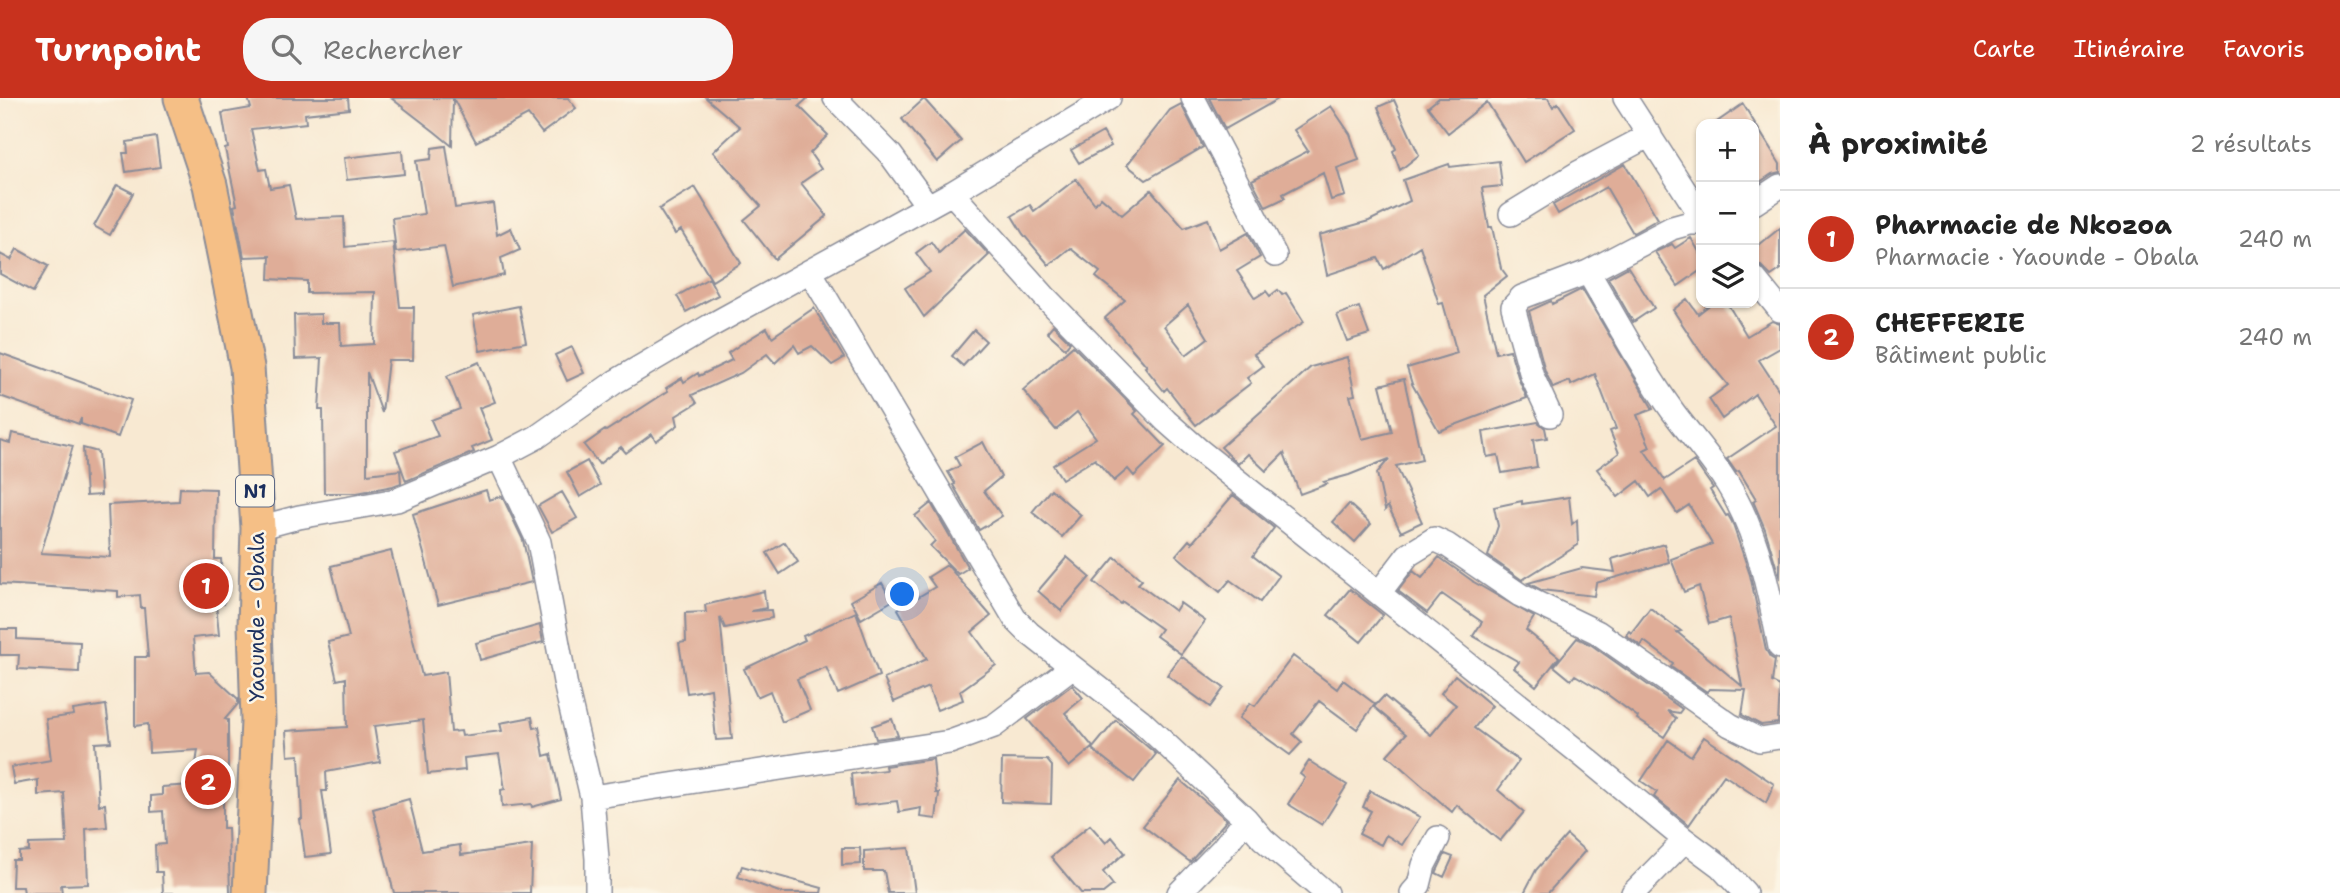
<!DOCTYPE html>
<html lang="fr">
<meta charset="utf-8">
<style>
:root{--surface:#fff;--page:#f6f6f6;--text:#222;--muted:#767676;--line:#e0e0e0;--accent:#c8321e}
body{margin:0;font-family:"Shantell Sans",sans-serif;background:var(--page);color:var(--text)}
.controls{position:absolute;right:21px;top:21px;display:grid;overflow:hidden;border-radius:14px;box-shadow:0 2px 5px #0004}
.controls button{width:63px;height:63px;display:grid;place-items:center;padding:0;border:0;border-bottom:2px solid var(--line);background:var(--surface);color:var(--text);font:35px sans-serif}
.you{position:absolute;left:903px;top:497px;width:24px;height:24px;margin:-18px;border:5px solid #fff;border-radius:50%;background:#1a73e8;box-shadow:0 0 0 10px #1a73e833}
.badge{display:grid;place-items:center;width:46px;height:46px;border-radius:50%;background:var(--accent);color:#fff;font-size:23px;font-weight:700}
.pin{position:absolute;translate:-50% -50%;border:4px solid #fff;box-shadow:0 2px 7px #0006}
.list{margin:0;padding:0;list-style:none}
h2{display:flex;justify-content:space-between;align-items:center;height:91px;margin:0;padding:0 28px;font-size:30px}
h2 small{font-size:23px;font-weight:400;color:var(--muted)}
.list li{display:grid;grid-template-columns:46px 1fr auto;gap:21px;align-items:center;box-sizing:border-box;height:98px;padding:0 28px;border-top:2px solid var(--line)}
.list b{display:block;font-size:26px;white-space:nowrap}
.list p{margin:0;font-size:23px;white-space:nowrap;color:var(--muted)}
.list em{font-size:23px;font-style:normal;color:var(--muted)}
.icon{flex:none;width:38px;height:38px;fill:none;stroke:currentColor;stroke-width:2;stroke-linecap:round;stroke-linejoin:round}
.map{position:relative;flex:none;width:1780px;height:795px;overflow:hidden}
header{display:flex;align-items:center;gap:42px;box-sizing:border-box;height:98px;padding:0 35px;background:var(--accent);color:#fff}
header strong{font-size:33px}
nav{display:flex;gap:38px;margin-inline-start:auto;font-size:24px}
.search{width:490px;height:63px;background:var(--page);display:flex;align-items:center;gap:18px;box-sizing:border-box;padding:0 24px;border-radius:28px;color:var(--muted);font-size:26px}
main{display:flex}
aside{flex:1;background:var(--surface)}
.map>svg:first-child{display:block}
.building{fill:#dfad98;fill-rule:evenodd}
.lines{fill:none;stroke-linecap:round;stroke-linejoin:round}
.minor-casing{stroke:#8a8c98;stroke-width:26}
.highway-casing{stroke:#8a8c98;stroke-width:37}
.minor{stroke:#fff;stroke-width:23}
.highway{stroke:#f5bf86;stroke-width:33}
.labels{text-anchor:middle;stroke-width:5;stroke-linejoin:round;paint-order:stroke}
.shield{fill:#fcf5e5;stroke:#5e6a86;stroke-width:2}
.shield-label{font-size:19px;font-weight:bold;fill:#1b2f5e}
.street-label{font-size:21px;fill:#1b2f5e;stroke:#fcf5e5}
</style>
<header>
<strong>Turnpoint</strong>
<div class="search"><svg class="icon" aria-label="search" viewBox="0 0 24 24"><circle cx="10" cy="10" r="6"/><path d="M15 15l6 6"/></svg>Rechercher</div>
<nav><a>Carte</a><a>Itinéraire</a><a>Favoris</a></nav>
</header>
<main>
<div class="map">
<svg width="1780" height="795" viewBox="0 0 1780 795">
<rect width="100%" height="100%" fill="#fcf5e5"/>
<filter id="ink" filterUnits="userSpaceOnUse"><feTurbulence type="fractalNoise" baseFrequency=".0143" numOctaves="2"/><feDisplacementMap in="SourceGraphic" scale="14" xChannelSelector="R" yChannelSelector="G"/><feConvolveMatrix kernelMatrix="1 2 1 2 8 2 1 2 1" color-interpolation-filters="sRGB"/></filter>
<filter id="wash" filterUnits="userSpaceOnUse"><feTurbulence type="fractalNoise" baseFrequency=".00686" numOctaves="4" result="noise"/><feDisplacementMap in="SourceGraphic" scale="28" xChannelSelector="R" yChannelSelector="G"/><feGaussianBlur stdDeviation="1.57" result="paint"/><feColorMatrix in="noise" values="0 0 0 0 0 0 0 0 0 0 0 0 0 0 0 0 0 1.4 0 .05"/><feComposite in="paint" operator="in"/></filter>
<g filter="url(#wash)">
<rect width="100%" height="100%" fill="#f8e9d2"/>
<g id="blocks">
<path class="building" d="M248,0H348L349,11L305,16L306,25L251,31L260,72L266,71L270,90L289,87L296,121L344,119L345,149L393,144L400,209H414L413,262H388L382,315L367,274V376L400,372L401,385L393,388L357,395H324L323,312H319L322,260L295,261L294,217L321,216V225H340L341,248L374,246L375,194L307,195V183L269,181L270,158L244,159L234,108L237,107L225,51L228,50L222,15L251,10Z
M391,0H453L452,48L435,34Z
M453,0H568L576,10L542,35L528,17L476,44Z
M706,0H808L799,8L828,37L810,55L821,71L801,85L827,118L775,161L744,122L761,108L713,54L740,29Z
M1209,0H1280L1225,31Z
M1439,0H1548L1553,9L1558,5L1575,31L1524,64L1487,4L1448,35L1428,9Z
M924,1L961,43L937,64L902,21Z
M1394,2L1419,57L1400,72L1393,53L1396,51L1378,9Z
M1181,6L1203,49L1146,82L1127,67L1170,12Z
M1743,6L1780,66V74L1772,76L1754,88V26H1714Z
M1331,8L1350,36L1359,62L1337,70L1345,98L1331,102L1323,75L1283,96L1285,100L1266,109L1252,82L1308,53L1294,32Z
M1103,34L1111,48L1079,65L1071,52Z
M156,39L160,69L126,74L123,55H128L127,44Z
M446,48L455,110L493,105L497,137L511,130L520,152L501,160L504,177L453,189L444,148L396,154L392,120L424,116L416,63L431,61L432,50Z
M402,53L404,76L347,82L344,60Z
M1499,63L1502,88L1482,90L1489,129H1492L1501,170L1507,178L1483,197L1496,255L1510,252L1519,282L1527,300L1439,333L1412,286L1407,270L1457,255L1443,205L1439,206L1420,148L1384,171L1378,160L1327,177L1319,137L1369,123L1410,103L1403,82L1449,66L1450,69Z
M1625,66L1658,121L1633,135L1606,89L1558,116L1553,107Z
M1076,81L1095,106L1101,99L1122,117L1151,92L1184,130L1208,121L1219,151L1248,135L1260,159L1237,173L1255,200L1266,193L1270,198L1278,192L1282,197L1286,195L1304,224L1254,256L1263,268L1247,280L1251,285L1196,327L1167,290L1164,293L1145,269L1147,268L1105,220L1125,202L1096,179L1100,174L1070,150L1049,167L1023,136L1012,118L1030,107L1034,113ZM1188,207L1208,240L1186,257L1164,228Z
M117,87L133,95L110,137L94,128Z
M695,89L741,165L712,183L681,132L675,136L659,111Z
M1780,130V172L1771,178L1760,167L1754,166V151Z
M965,131L989,157L924,219L905,190L930,174L916,155L931,144L939,155Z
M1691,140L1701,157V172L1678,188L1655,154L1672,146L1675,150Z
M17,151L48,168L33,194L0,176V156L11,162Z
M1628,169L1654,210L1633,224L1608,180Z
M709,180L718,197L686,214L677,198Z
M1582,191L1653,311L1637,317L1650,349L1644,352L1665,382L1694,363L1713,390L1710,392L1726,418L1728,417L1732,424L1750,477L1766,552L1770,559L1775,562L1772,584L1780,588L1778,625L1761,627L1742,617L1746,592L1709,591L1707,594L1671,569L1673,565L1644,543L1641,548L1626,537L1629,533L1631,535L1650,510L1681,533L1677,534L1742,588L1729,520L1709,526L1699,488L1684,494L1671,461L1712,446L1689,407L1677,415L1661,391L1650,399L1639,383L1618,399L1597,371L1619,355L1610,333L1616,331L1595,276L1571,287L1570,283L1553,290L1545,273L1529,213L1551,203L1552,206Z
M1687,201L1698,216L1712,205H1727L1747,238L1772,223L1780,226V250L1759,262L1780,294V481L1765,431L1753,403L1756,401L1739,373L1736,374L1727,361L1776,328L1755,296L1722,321L1709,301L1728,287L1700,253L1673,212Z
M519,208L526,244L480,253L473,217Z
M1359,209L1369,236L1347,243L1337,217Z
M814,210L844,260L832,267L812,248L799,255L794,247L775,265L767,256L741,275L692,297L697,305L676,318L678,327L656,343L652,336L626,355L621,349L599,366L584,347L605,332L606,333L668,293L666,290L682,280L684,284L698,275L699,278L732,262L728,255L741,246L767,230L772,239Z
M1053,227L1070,244L1065,250L1047,234Z
M974,232L986,243L963,268L952,258Z
M1073,248L1137,313L1134,316L1165,348L1134,378L1128,371L1114,383L1095,361L1062,381L1053,367L1096,340L1077,314L1056,332L1023,292Z
M572,249L584,275L567,283L555,257Z
M0,255L131,302L118,339L81,326V320L79,326L0,298Z
M1347,259L1355,297L1350,298L1362,341L1392,334L1380,287L1404,281L1422,362L1396,368L1422,424L1401,434L1388,408L1385,412L1377,375L1389,361L1349,377L1324,384L1327,386L1300,396L1284,355L1266,373L1248,356L1238,366L1221,349L1311,269Z
M479,264L495,304L479,310L492,342L472,350L474,354L406,383L395,353L438,338L431,322L460,311L447,278Z
M1538,324L1545,330L1547,340L1533,342L1537,369L1502,375L1498,357L1487,359L1483,334Z
M12,335L73,348L41,455L110,459L108,407L179,403L180,390L216,391L215,461H221L224,506H216L219,537L193,540L196,575L209,574L238,601V606L225,621L228,622V670L225,669L220,704H223V730H228L230,795H163L162,774H156L155,747L165,746L163,713L151,714V698L162,697V689L193,687L198,652L149,655L148,626L135,628V559H148L144,510H141L140,497L118,499V493L0,486V342L10,345Z
M983,344L1001,379L984,393L1002,418L979,432L953,387L955,386L948,374L960,368L955,359Z
M83,350L98,354L101,397L86,398Z
M587,363L600,387L580,399L567,374Z
M1051,391L1081,417L1062,439L1032,414Z
M486,392L489,402L502,398L523,442L532,484L438,507L413,416Z
M562,394L577,420L552,434L538,408Z
M1233,397L1274,430L1253,458L1279,478L1260,504L1230,482L1220,494L1176,457L1189,442L1192,445Z
M1569,399L1572,426L1577,422L1578,447L1522,482L1488,458L1498,428L1494,409L1522,403V406Z
M931,405L968,470L958,476L930,448L935,443L915,418Z
M1349,406L1371,426L1355,444L1333,424Z
M785,444L798,464L780,476L767,455Z
M1664,446L1669,464L1596,485L1594,498L1541,492L1528,485L1582,470L1615,474L1612,461Z
M391,453L422,578L446,574L451,634L461,633L462,638L502,633L500,625L532,619L534,630L539,629L544,658L551,656L561,701L532,709L531,706L502,709L501,692L505,691L499,656L464,660L465,672L428,676L423,622L374,628L380,664L326,674L327,693H322L331,756L305,759L300,721H302L299,657L288,658L286,633L347,629L346,580L337,582L328,544L349,539L331,468Z
M1067,459L1090,479L1061,513L1038,493Z
M1115,459L1142,482L1138,486L1175,513L1180,505L1205,523L1181,556L1156,538L1161,531L1123,504L1121,506L1094,484Z
M1439,459L1474,484L1472,483L1534,519L1526,532L1559,559L1536,588L1514,570L1519,564L1473,538L1482,524L1442,496L1427,515L1398,493L1413,473L1422,480Z
M947,467L991,518L972,534L996,567L960,593L963,602L937,612L928,589L894,604L884,581L927,561L898,511L935,489L928,479Z
M882,485L892,503L861,521L851,503Z
M1350,491L1383,517L1361,544L1328,517Z
M764,493L766,510L751,513L771,512L772,520L725,530L720,519L732,641L716,642L711,591L687,595L679,545L686,544L685,515L706,514L705,507Z
M856,514L879,578L838,596L826,569L797,581L810,612L782,624L770,593L757,599L744,571L805,542L803,538Z
M540,527L543,544L480,562L476,545Z
M0,531H17V541L80,544L79,574L18,571L19,557H0Z
M1577,540L1590,546L1682,611L1679,615L1667,613L1676,620L1664,639L1637,621L1638,619L1604,594L1575,577L1571,582L1554,568Z
M1181,558L1224,590L1210,609L1167,577Z
M1293,558L1337,591L1343,582L1375,606L1357,631L1319,603L1293,636L1302,644L1290,657L1239,620L1250,605L1255,608Z
M1455,577L1492,608L1474,630L1519,663L1498,692L1524,714L1500,743L1457,707L1452,714L1387,657L1406,636L1374,609L1384,598L1431,637L1456,607L1441,595Z
M1072,587L1083,600L1065,615L1093,649L1069,669L1027,621Z
M106,607L111,644L95,645L99,707L105,706L107,729L86,731L88,786L61,787L62,795H24L23,789H12L13,762H19V754L29,753V746L67,745L64,695L38,697V682L14,686L11,669L51,662L46,621L74,617L73,612Z
M892,621L898,638L876,641L872,628Z
M1116,622L1156,656L1134,684L1092,651Z
M1704,639L1774,686L1766,705L1724,677L1689,727L1654,699L1657,694L1641,683L1668,642L1691,658Z
M933,661L936,695H939L936,721L920,719L921,710L899,714L897,703L854,708L851,676L886,672L885,668Z
M1002,661L1047,662L1052,668L1051,706L1001,704Z
M1309,663L1347,687L1322,727L1288,706L1305,680L1300,676Z
M1180,682L1227,722L1190,764L1143,728Z
M1370,693L1420,719L1402,747L1386,737L1381,747L1359,736L1371,713L1363,709Z
M409,701L422,753L460,747L461,757L532,747L530,795H394L373,711Z
M1090,727L1106,745L1112,739L1125,755L1103,774L1113,787L1103,795H1081L1051,759Z
M1567,737L1585,753L1548,795H1524L1536,772Z
M842,750H860L861,766L842,767Z
M909,750L915,795H888L884,773H864V753Z
M1445,756L1453,759L1444,779L1436,775Z
M742,768L822,790L821,795H782L738,779Z"/>
</g>
</g>
<g filter="url(#ink)">
<use href="#blocks" fill-opacity="0" stroke="#8a8c98" stroke-width="2"/>
<g class="lines">
<defs>
<path id="minor" d="M835,0L890,56L927,107
M1193,0L1275,157
M1625,0L1701,118
M952,95L1044,198L1166,323L1200,353L1582,657L1685,742L1720,768L1745,795
M1754,105L1780,88
M1511,116L1578,75L1650,37
M810,173L1015,521L1029,535L1140,622L1246,721L1263,741L1326,795
M1588,174C1616,221 1642,271 1674,315C1695,343 1720,370 1736,401C1760,446 1770,499 1780,549
M1754,180L1780,212
M1550,317L1532,278L1513,209L1522,199L1588,174L1672,130L1690,125H1701
M499,359L539,444L566,589L592,699L597,761V795
M258,430L299,419L397,402L499,359L537,339L615,284L710,228L952,95L1109,0
M1379,495L1408,457L1434,441L1447,447L1520,497L1597,534L1730,627L1760,642L1780,639
M592,699L950,644L994,628L1072,569
M1179,795L1222,751L1246,721
M1412,795L1419,787L1424,767L1438,740
M1633,795L1685,742"/>
<path id="highway" d="M181,0L210,87L247,269L258,430L255,527L258,623L250,795"/>
</defs>
<use href="#minor" class="minor-casing"/>
<use href="#highway" class="highway-casing"/>
<use href="#minor" class="minor"/>
<use href="#highway" class="highway"/>
</g>
</g>
<g class="labels">
<rect class="shield" x="236" y="377.5" width="38" height="31" rx="5"/>
<g class="shield-label">
<text x="255" y="400">N1</text>
</g>
<g class="street-label">
<text transform="translate(257 519) rotate(-90)" y="7">Yaounde - Obala</text>
</g>
</g>
</svg>
<div class="controls">
<button>+</button>
<button>−</button>
<button><svg class="icon" aria-label="layers" viewBox="0 0 24 24"><path d="M12 4l9 5-9 5-9-5zM3 14l9 5 9-5"/></svg></button>
</div>
<div class="you"></div>
<div class="pin badge" style="left:206px;top:488px">1</div>
<div class="pin badge" style="left:208px;top:684px">2</div>
</div>
<aside>
<h2>À proximité<small>2 résultats</small></h2>
<ul class="list">
<li><span class="badge">1</span><div><b>Pharmacie de Nkozoa</b><p>Pharmacie · Yaounde - Obala</p></div><em>240 m</em></li>
<li><span class="badge">2</span><div><b>CHEFFERIE</b><p>Bâtiment public</p></div><em>240 m</em></li>
</ul>
</aside>
</main>
